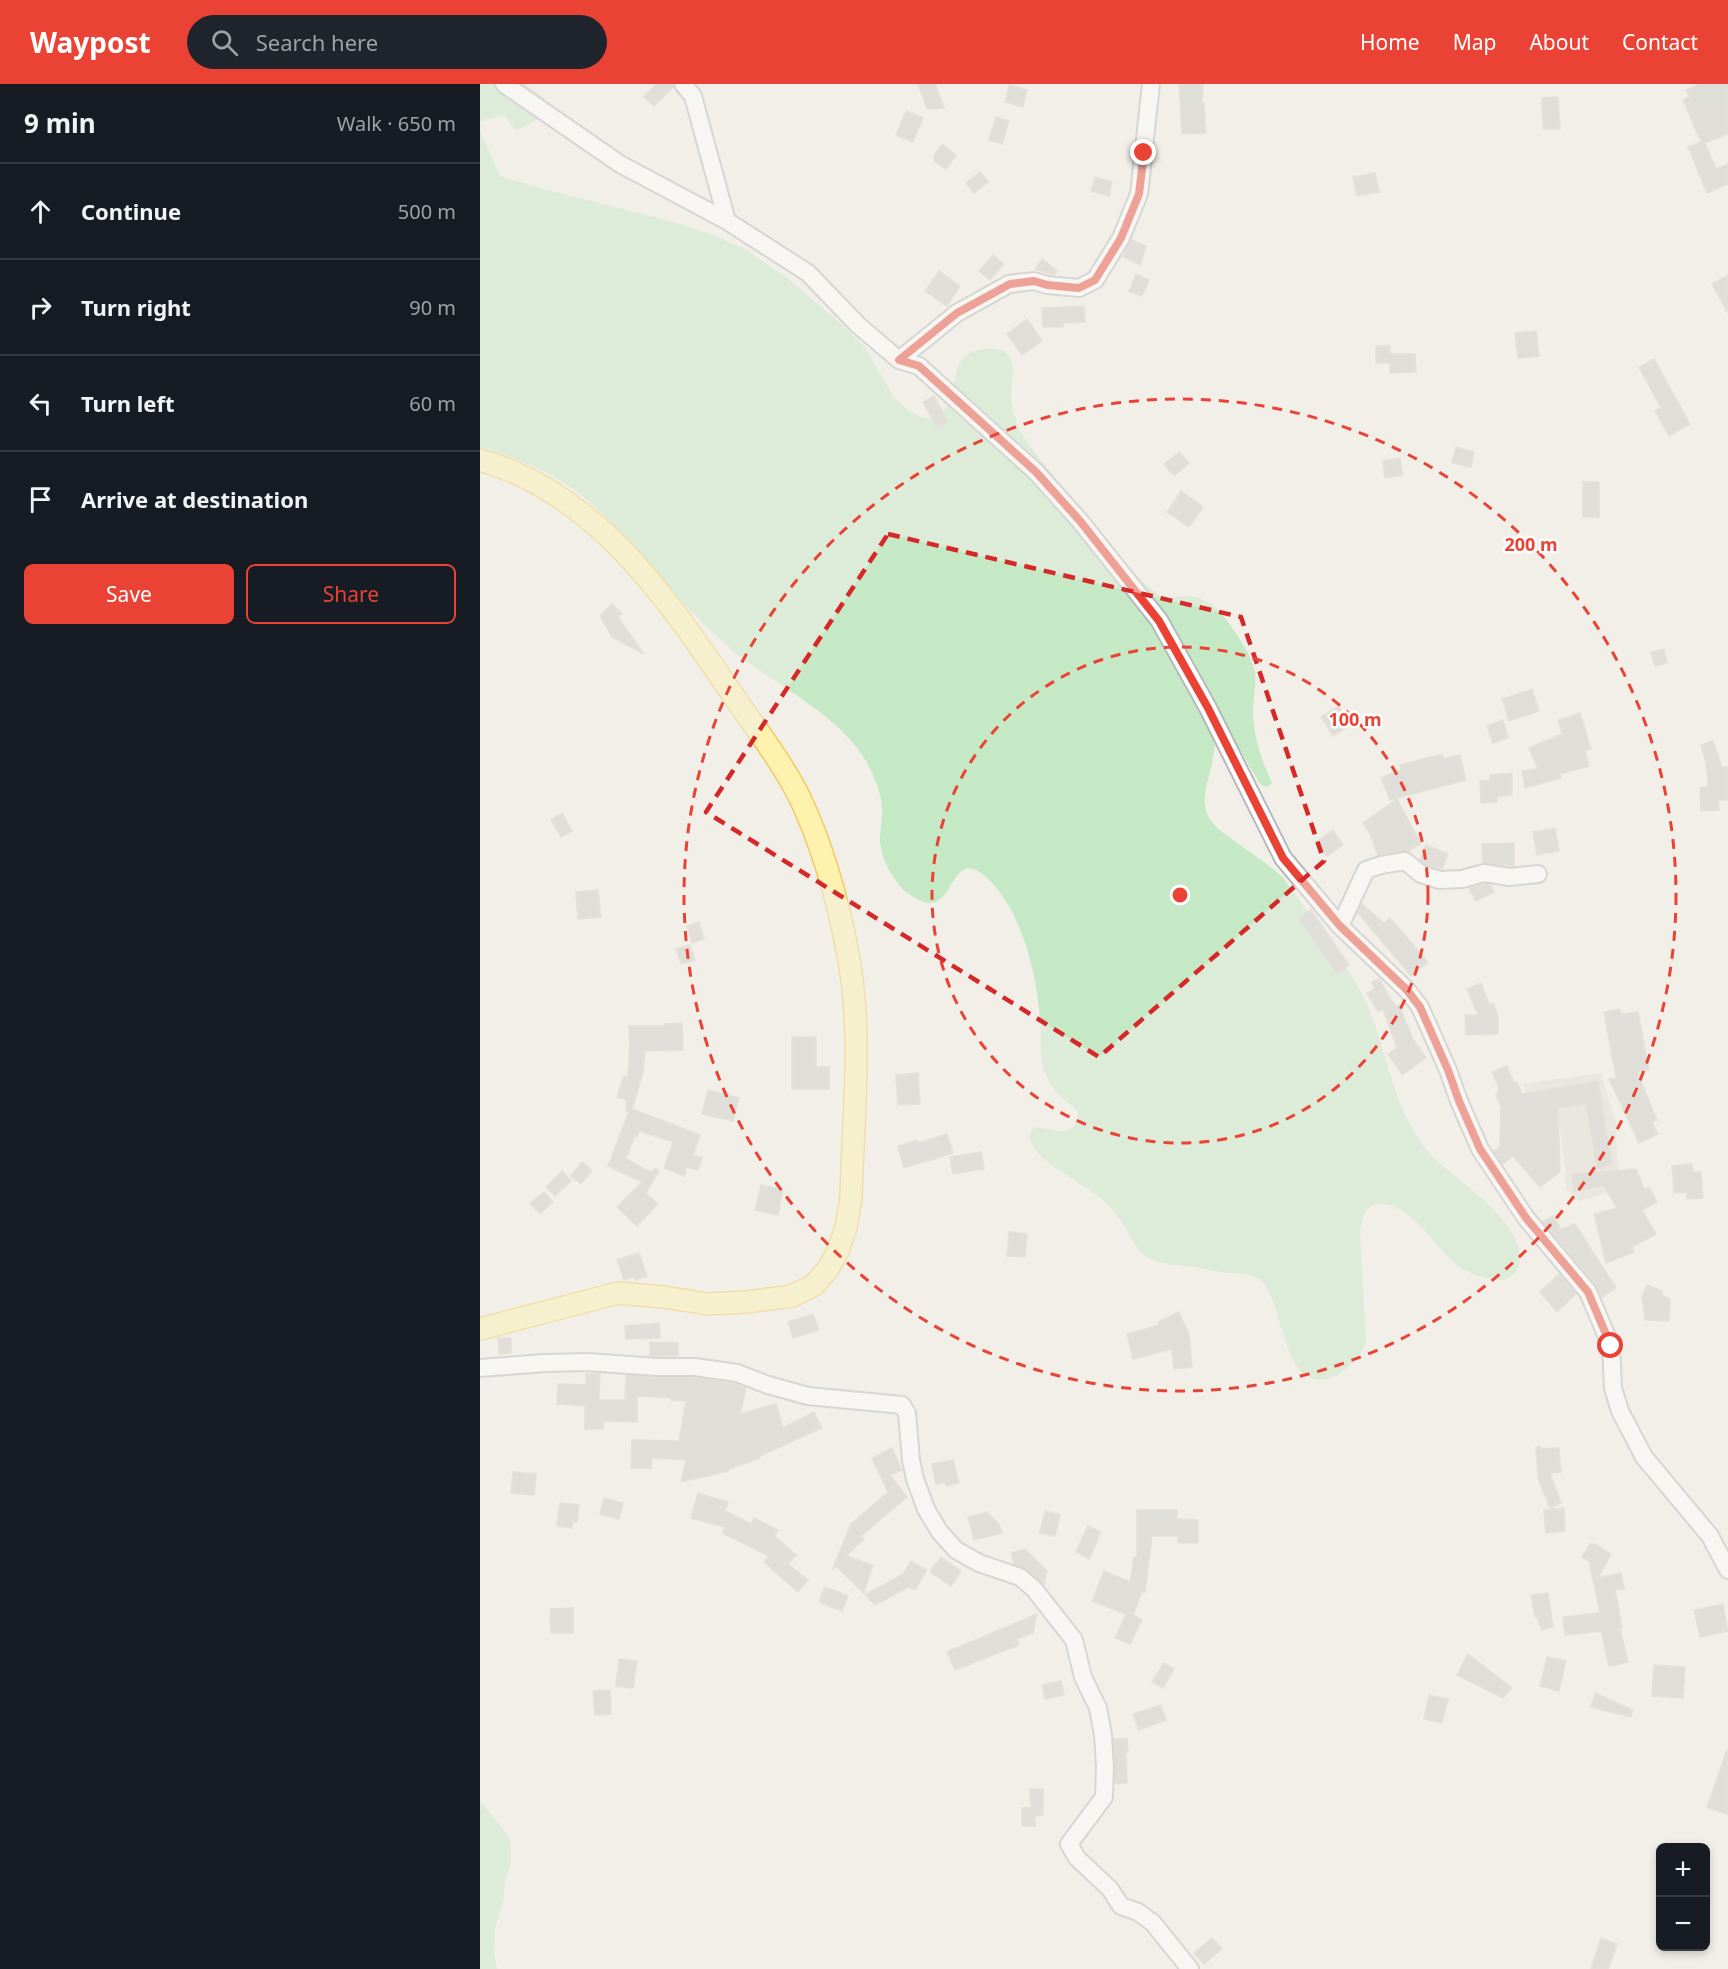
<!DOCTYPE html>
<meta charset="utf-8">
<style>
:root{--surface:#171b24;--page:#20242c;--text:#f1f3f6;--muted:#9ea1a6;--line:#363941;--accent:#ea4335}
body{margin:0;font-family:"Noto Sans",sans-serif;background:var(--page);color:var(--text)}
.controls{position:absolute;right:18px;bottom:18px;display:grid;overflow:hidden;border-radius:9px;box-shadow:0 3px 9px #0003}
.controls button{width:54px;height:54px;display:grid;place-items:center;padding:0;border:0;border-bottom:2px solid var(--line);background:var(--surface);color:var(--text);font:30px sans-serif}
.stop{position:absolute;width:18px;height:18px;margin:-14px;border:4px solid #ea4335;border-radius:50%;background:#fff}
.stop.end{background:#ea4335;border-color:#fff;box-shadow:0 2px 6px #0008}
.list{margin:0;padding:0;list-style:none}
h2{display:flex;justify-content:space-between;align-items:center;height:78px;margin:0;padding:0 24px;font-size:26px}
h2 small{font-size:20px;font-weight:400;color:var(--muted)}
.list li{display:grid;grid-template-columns:39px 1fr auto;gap:18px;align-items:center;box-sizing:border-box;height:96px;padding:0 24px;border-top:2px solid var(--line)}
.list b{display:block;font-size:22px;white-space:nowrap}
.list em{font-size:20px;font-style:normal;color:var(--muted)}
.actions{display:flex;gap:12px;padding:18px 24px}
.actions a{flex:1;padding:14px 0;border:2px solid var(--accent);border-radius:9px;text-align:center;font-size:21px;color:var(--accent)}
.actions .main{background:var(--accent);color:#fff}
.icon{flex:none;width:33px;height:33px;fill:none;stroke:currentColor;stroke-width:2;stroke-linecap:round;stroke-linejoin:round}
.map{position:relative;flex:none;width:1248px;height:1885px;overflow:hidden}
header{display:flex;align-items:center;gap:36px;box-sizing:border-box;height:84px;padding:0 30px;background:var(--accent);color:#fff}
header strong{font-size:28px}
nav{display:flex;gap:33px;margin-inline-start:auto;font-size:21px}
.search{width:420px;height:54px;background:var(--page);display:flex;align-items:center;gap:15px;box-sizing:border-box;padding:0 21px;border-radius:33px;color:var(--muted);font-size:22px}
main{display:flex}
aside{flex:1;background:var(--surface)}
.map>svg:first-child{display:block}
.education{fill:#e1ded6}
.green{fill:#c5e8c5}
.building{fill:#cccac5;stroke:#d6d1c6;stroke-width:1.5}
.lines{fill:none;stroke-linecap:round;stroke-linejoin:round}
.minor-casing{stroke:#b5b8bc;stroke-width:20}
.major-casing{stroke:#f2c960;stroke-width:24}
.minor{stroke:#fff;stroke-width:16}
.major{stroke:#fff2af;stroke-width:21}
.route{stroke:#ea4335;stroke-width:8}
.marked{fill:none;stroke:#d62828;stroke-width:4.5;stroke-dasharray:12 8;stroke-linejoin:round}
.ring{fill:none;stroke:#ea4335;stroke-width:3;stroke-dasharray:10 8}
.centre{fill:#ea4335;stroke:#fff;stroke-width:3}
.ring-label{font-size:18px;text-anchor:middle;font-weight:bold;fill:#ea4335;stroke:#fff;stroke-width:5;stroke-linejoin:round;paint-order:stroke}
</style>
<header>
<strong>Waypost</strong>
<div class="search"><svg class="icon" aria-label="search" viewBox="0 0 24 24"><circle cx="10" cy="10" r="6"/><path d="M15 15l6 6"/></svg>Search here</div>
<nav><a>Home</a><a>Map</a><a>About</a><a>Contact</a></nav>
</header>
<main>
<aside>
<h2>9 min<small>Walk · 650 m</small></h2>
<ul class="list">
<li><svg class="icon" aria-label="ahead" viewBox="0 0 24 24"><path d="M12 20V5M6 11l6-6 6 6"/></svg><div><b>Continue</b></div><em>500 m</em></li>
<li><svg class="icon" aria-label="right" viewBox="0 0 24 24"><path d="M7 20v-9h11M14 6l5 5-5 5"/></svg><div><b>Turn right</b></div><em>90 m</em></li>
<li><svg class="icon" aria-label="left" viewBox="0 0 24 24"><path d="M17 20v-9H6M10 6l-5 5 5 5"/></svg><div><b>Turn left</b></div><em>60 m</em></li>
<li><svg class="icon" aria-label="arrive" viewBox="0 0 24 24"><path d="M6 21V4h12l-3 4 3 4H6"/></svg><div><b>Arrive at destination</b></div></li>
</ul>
<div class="actions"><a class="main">Save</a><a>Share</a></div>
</aside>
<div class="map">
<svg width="1248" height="1885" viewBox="0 0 1248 1885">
<rect width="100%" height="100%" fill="#f1efe8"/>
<path class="education" d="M1121,989L1136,1038L1137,1072L1142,1104L1100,1117L1086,1105L1085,1086L1079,1038L1071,1035L1047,1012L1043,1000Z"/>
<path class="green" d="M0,0H45L65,15L58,35L36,47L24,31L0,37Z
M0,47L20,92L63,105L194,138L233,151L265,165L307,194L367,245L385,263L414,314L429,327L443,334H456C485,314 465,277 494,267C501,265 509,264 516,265C543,270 529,296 531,314C532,328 537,342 544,353C563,382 588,408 609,434C628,457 646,484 669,503C673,506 680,512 684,514C689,515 697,513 702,512C722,511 736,521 747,537C758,552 772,571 775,589C777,603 772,616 773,630C774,655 782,677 792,699L787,703L780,700L755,657L747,648L736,650C735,658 735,666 733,673C731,690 721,710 726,726C730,742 748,752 760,761C773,771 788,780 800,791C807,798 813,808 819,816C836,838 852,860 866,883C874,896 882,909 888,923C908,971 915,1033 952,1072C975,1095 1050,1142 1039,1181C1037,1190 1028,1196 1019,1196C1001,1195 983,1188 970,1175C951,1157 927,1116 897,1120C891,1121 886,1125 884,1131C882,1136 881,1143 880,1148L886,1259C878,1278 852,1304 829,1293C800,1280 802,1208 777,1194C766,1188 752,1190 741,1188C732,1187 723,1184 714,1183C699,1181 682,1181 669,1174C657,1169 651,1152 644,1142C639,1133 631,1124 624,1117C602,1096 558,1082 549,1053L553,1044C572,1041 580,1057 597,1039L598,1029C594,1022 590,1020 584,1016C576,1009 570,1000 566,991C558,974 562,954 560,936C557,894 546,846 522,811C517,804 511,798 505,792C469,761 475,834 439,816C431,812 425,808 419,801C409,789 400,770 400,755C400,745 403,735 402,724C401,708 394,691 386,677C364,639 317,612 282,588C273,581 262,575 253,567C232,548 211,528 191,507C161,475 135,438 101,411C72,388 35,373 0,363Z
M0,1717L26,1749L31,1759V1780L25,1798L23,1818L15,1843L14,1869L17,1885H0Z"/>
<path class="building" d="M176,0H193V3L174,22L164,13Z
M438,0H455L464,24L447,25Z
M699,0H723L722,20H724L726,49L702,50Z
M1220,0H1248V50L1225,59L1236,85L1248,80V100L1227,109L1208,63L1221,58L1203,16L1210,13L1206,6Z
M529,1L547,6L543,23L525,18Z
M1078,13L1080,45H1063L1062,14Z
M426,27L443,34L433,58L416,51Z
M516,33L529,37L522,60L509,56Z
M462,60L476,71L466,85L454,77V72Z
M500,88L508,98L494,109L486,99Z
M895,89L899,108L877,112L873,93Z
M615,93L632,98L629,112L611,107Z
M651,156L666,162L660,181L643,173Z
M513,171L524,180L510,196L499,187Z
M562,175L577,187L574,191L555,185Z
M459,187L480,202L467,222L445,207Z
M656,190L669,196L662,212L649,207Z
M1248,191V229L1232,200Z
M604,222L605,238L583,239V243H563L562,224Z
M547,235L562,257L542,271L527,250Z
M1056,247L1059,272L1038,274L1035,249Z
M896,262H910V270H935L936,288L910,289V279H896Z
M1174,275L1210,340L1189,352L1175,327L1181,324L1159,283Z
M454,312L468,338L457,344L443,318Z
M976,363L994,368L991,383L972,379Z
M699,368L709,379L694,392L684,380Z
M920,374L923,391L905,394L903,377Z
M1103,398H1119V433H1103Z
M701,407L723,423L709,443L687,428Z
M132,520L142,530L138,533L164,570L132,553L120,532Z
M1184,565L1187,579L1175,582L1171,568Z
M1052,605L1059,627L1029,637L1022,615Z
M859,622L870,642L853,652L841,633Z
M1100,629L1111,665L1105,667L1109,682L1080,690L1081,694L1045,704L1042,687L1058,685L1049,664L1082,650L1078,636Z
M1023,636L1028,654L1013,659L1007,642Z
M1233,657L1242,683H1248V716H1238L1239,726L1221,727L1220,704L1228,703L1226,679L1221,661Z
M962,670L963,675L980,671L986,696L910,716L901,694L921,686L920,681Z
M1032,689V711L1017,713V718L1001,719L1000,697L1010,696V691Z
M917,715L941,760L928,767L898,771L890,750L883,739Z
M82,729L92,747L81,753L71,736Z
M1075,744L1079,767L1057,771L1053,748Z
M853,746L863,761L847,772L836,758Z
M1034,759V782L1003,779L1002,760Z
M946,761L968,770L962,785L946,781L940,776Z
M1005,800L1010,801L1014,808L996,817L989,804Z
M118,806L121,833L98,835L96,808Z
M882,820L904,839L910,834L948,878L931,892L878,829Z
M831,826L869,881L857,890L819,835Z
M219,838L224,855L212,859L207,842Z
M210,861L215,876L201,880L196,865Z
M899,895L915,922L919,921L933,955L946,974L922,991L908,970L917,964L903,925L898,928L887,909L895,905L892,898Z
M1001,899L1009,921L1013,919L1018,932V950L986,951L985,931H998L987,905Z
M1140,925L1141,930L1158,928L1169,986L1157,988L1177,1036L1172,1038L1178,1050L1159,1059L1129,995L1136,994L1124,928Z
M202,939L203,966L165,967L163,988L152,1025L220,1051L213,1071L222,1074L218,1086L207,1083L204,1092L184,1084L193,1058L159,1047L157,1052L155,1051L146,1075L171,1088L175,1084L179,1087L166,1109L178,1120L157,1142L137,1123L162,1098L128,1082L149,1027H146L147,1016L137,1013L144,992L148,994L150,961L149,942H186L185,940Z
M312,953H336V983H349V1005H312Z
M1027,982L1034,999L1037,998L1042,1010L1118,997L1132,1080L1117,1086L1106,1020L1078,1024L1080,1088L1060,1103L1033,1072L1023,1080L1014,1067L1020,1062L1021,1023L1016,1012L1019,1004L1012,988Z
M438,989L440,1020L418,1021L416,991Z
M228,1006L259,1014L253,1037L222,1030Z
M467,1050L473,1069L424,1084L418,1062L437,1056L438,1059Z
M501,1068L504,1085L473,1090L470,1073Z
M102,1078L112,1086L101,1100L91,1092Z
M1212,1080L1213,1088H1221L1223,1114L1207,1115V1108L1194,1109L1192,1082Z
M1156,1085L1164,1105L1169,1103L1177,1118L1162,1126L1176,1150L1152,1163L1154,1168L1126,1179L1114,1130L1137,1124L1124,1102L1094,1107L1092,1090Z
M82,1087L91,1097L75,1112L66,1103Z
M281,1101L303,1106L298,1131L275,1126Z
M64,1108L73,1118L60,1130L50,1119Z
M1073,1132L1081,1145L1095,1140L1136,1204L1122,1213L1116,1201L1063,1138Z
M529,1148L547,1150L545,1173L527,1172Z
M159,1169L167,1192L155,1196L153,1192L144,1196L137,1176Z
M1079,1190L1096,1210L1077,1228L1060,1208Z
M1167,1201L1182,1207V1211L1190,1215L1189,1237L1165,1236L1162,1212Z
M699,1228L709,1250L712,1283L694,1285L692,1265L653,1275L647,1250L679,1241L678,1238Z
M333,1230L339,1246L313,1254L308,1238Z
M179,1239L180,1254L146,1255L145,1242Z
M18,1254H31V1269L19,1270Z
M170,1258L198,1259V1272H170Z
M106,1290H120L119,1316H145L146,1291L214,1293L254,1299L266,1304L260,1330L296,1320L303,1344L334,1328L342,1344L280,1372V1374L249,1385V1387L201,1398L206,1376L172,1374L171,1384H151L152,1356L199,1357L206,1317L191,1316V1314L157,1312V1338L123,1337V1345H105V1322L77,1320L78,1300L106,1301Z
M1060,1362L1061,1365L1079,1364L1081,1388L1070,1389L1081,1419L1070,1424L1058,1394L1056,1363Z
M412,1364L422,1386L410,1391L427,1413L381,1452L384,1455L366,1472L393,1481L384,1509L356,1482L352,1486L371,1440L408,1408L392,1374Z
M473,1376L479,1399L466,1402L465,1398L456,1400L452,1380Z
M33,1388L56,1390L54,1411L31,1409Z
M218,1409L248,1418L245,1427L271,1440L274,1434L298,1446L295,1452L316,1471L308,1480L328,1496L318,1508L284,1478L289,1472L242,1449L245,1443L211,1434Z
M124,1414L143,1419L139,1435L120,1430Z
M80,1419L99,1421L97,1438H93L92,1444L77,1442Z
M1084,1424L1085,1447L1066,1449L1064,1426Z
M657,1426H697V1435L718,1436V1459H698V1452H672L665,1508H662L653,1531L662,1536L650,1560L635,1554L646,1530L612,1517L624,1487L650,1498L654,1473H657Z
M565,1427L580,1431L575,1452L560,1449Z
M507,1428L519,1440L522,1449L494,1456L488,1433Z
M608,1442L621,1448L609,1475L596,1468Z
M1110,1460H1115L1131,1470L1118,1494L1141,1489L1144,1505L1135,1506L1142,1543L1140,1544L1148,1578L1129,1582L1121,1547L1085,1551L1083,1533L1120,1529L1109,1477L1102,1473Z
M545,1465L567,1487L564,1501L546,1485L534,1480L531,1469Z
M461,1473L481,1487L471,1502L450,1488Z
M431,1477L447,1486L435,1506L429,1503L395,1521L385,1511L423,1490Z
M345,1503L368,1512L362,1527L339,1518Z
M1068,1509L1073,1543L1062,1546L1057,1533H1055L1051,1511Z
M1243,1520L1248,1547L1220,1553L1214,1526Z
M93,1524V1549H71L70,1525Z
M557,1530L553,1549L537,1555L539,1561L475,1586L467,1568Z
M988,1570L1032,1604L1023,1614L977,1591Z
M1067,1573L1086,1577L1079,1607L1060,1602Z
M139,1575L157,1577L153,1604L136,1602Z
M684,1579L694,1585L683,1604L672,1598Z
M1174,1581L1205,1583L1203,1614L1172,1612Z
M581,1597L584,1611L565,1615L562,1601Z
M130,1606L131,1630L115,1631L113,1607Z
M1115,1609L1153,1626L1151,1633L1111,1623Z
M949,1611L968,1615L962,1639L944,1635Z
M681,1621L686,1636L659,1646L653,1630Z
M634,1655H647L648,1668H646L647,1699L635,1700Z
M1247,1666L1248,1667V1731L1227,1723Z
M550,1705H563V1731L555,1732V1742H542V1724L551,1723Z
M732,1854L742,1865L724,1880L714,1869Z
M1121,1854L1137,1860L1128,1885H1111Z"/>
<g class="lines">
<defs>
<path id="minor" d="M24,0L140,80L247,137L328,189L378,241L419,276L439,282L556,388L600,437L679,536L728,624L803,774L860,842L927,906L940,923L968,986L979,1017L1000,1065L1046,1134L1108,1208L1131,1262L1133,1304L1140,1327L1164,1373L1230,1452L1248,1486
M203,0L213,12L247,137
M419,276L477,229L529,200L554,197L567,201L599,204L615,196L641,154L659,110L671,0
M860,842L886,786L901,781L925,777L941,790L959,796L982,795L1004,789L1030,793L1058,790
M0,1284L65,1279L107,1278L177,1283H215L257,1289L288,1301L328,1312L422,1321L427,1329L431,1376L435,1395L446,1425L459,1447L476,1466L499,1479L540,1493L554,1505L594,1556L603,1593L618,1624L623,1651L625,1683L624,1713L589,1760L597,1774L630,1805L641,1822L658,1828L673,1839L710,1885"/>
<path id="major" d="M0,376C117,409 188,516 253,611C276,645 302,678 320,714C343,763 358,817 368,870C383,949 373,1034 371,1114L366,1143L358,1167L348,1185L334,1201L312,1212L267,1218L228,1220L184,1213L138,1209L0,1245"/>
</defs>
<use href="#minor" class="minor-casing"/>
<use href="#major" class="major-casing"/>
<use href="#minor" class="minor"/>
<use href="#major" class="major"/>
</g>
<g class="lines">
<path class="route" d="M664,69L659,110L641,154L615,196L599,204L567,201L554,197L530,200L477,229L419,276L439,282L556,388L600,437L679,537L728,624L803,774L860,842L927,906L940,923L968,986L979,1017L1000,1065L1046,1134L1108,1208L1131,1262"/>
</g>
<path d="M0 0H1248V1885H0ZM408,450L761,533L844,777L619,973L226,728Z" fill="#f1efe8" fill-opacity=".55" fill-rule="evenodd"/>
<path class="marked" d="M408,450L761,533L844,777L619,973L226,728Z"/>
<g class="ring">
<circle cx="700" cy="811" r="248"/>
<circle cx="700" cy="811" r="496"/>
</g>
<circle cx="700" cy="811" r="9" class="centre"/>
<g class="ring-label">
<text x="1051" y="467">200 m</text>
<text x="875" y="642">100 m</text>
</g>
</svg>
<div class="controls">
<button>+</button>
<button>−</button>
</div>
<div class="stop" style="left:1131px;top:1262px"></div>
<div class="stop end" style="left:664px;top:69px"></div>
</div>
</main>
